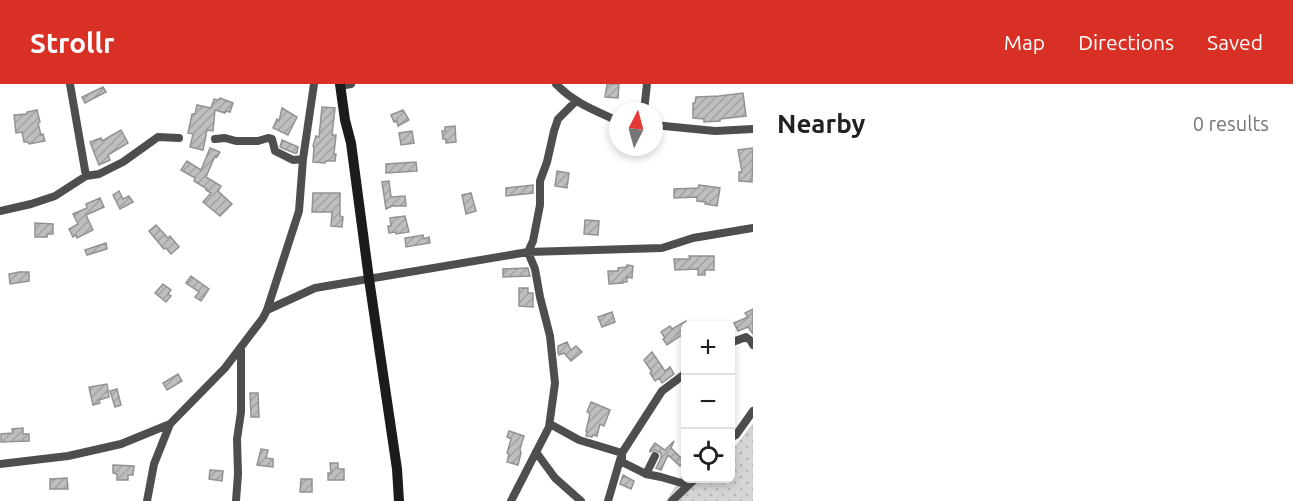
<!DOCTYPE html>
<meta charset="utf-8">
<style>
:root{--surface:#fff;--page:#f2f2f2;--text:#202124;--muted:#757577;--line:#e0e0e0;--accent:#d93025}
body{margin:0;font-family:Ubuntu,sans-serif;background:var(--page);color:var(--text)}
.controls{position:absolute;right:18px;bottom:18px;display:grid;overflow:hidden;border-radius:9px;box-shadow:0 3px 9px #0003}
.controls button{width:54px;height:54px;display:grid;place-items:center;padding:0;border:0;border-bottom:2px solid var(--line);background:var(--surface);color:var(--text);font:30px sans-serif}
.compass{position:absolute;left:609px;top:18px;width:54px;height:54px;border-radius:50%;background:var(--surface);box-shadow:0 3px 9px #0003;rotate:6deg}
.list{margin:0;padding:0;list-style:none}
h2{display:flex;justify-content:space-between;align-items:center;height:78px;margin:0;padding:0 24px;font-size:26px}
h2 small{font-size:20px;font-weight:400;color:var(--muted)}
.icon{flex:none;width:33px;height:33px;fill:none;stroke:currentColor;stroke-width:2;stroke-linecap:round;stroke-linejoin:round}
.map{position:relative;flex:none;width:753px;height:417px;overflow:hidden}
header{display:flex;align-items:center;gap:36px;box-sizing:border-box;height:84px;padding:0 30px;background:var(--accent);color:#fff}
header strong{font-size:28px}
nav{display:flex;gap:33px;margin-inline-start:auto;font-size:21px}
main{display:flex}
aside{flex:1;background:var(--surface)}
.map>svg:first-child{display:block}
.grass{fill:url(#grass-dots)}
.building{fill:url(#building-hatch);stroke:#929292;stroke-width:1.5}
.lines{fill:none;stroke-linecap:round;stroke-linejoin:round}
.street{stroke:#4e4e4e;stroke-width:8}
.secondary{stroke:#1b1b1b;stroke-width:10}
</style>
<header>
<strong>Strollr</strong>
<nav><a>Map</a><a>Directions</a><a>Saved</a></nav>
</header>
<main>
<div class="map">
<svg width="753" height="417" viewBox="0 0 753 417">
<defs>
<pattern id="grass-dots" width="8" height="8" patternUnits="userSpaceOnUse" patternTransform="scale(1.5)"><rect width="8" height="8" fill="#d5d5d5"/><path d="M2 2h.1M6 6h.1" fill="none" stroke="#b5b5b5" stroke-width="1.8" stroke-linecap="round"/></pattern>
<pattern id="building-hatch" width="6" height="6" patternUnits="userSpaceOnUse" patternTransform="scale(1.5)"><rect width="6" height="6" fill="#bebebe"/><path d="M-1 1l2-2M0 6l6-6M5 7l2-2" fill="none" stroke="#a2a2a2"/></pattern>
</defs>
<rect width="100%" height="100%" fill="#fff"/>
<path class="grass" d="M753,339V417H666L681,393L685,391L686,394H730L731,368Z"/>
<path class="building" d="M607,0H619L618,14L605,13Z
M103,3L106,8L85,19L82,13Z
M743,9L746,32L720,35V37L704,38V35L693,34V19H695L696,13L719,12Z
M220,14L233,19L230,28L226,27L225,29L215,26L213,47L207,46L203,66L190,63L193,50L188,49L192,30H195L197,21L211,24L214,15L219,16Z
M322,23L335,24L332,51H336L334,70H336L335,77H326L325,79L313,78L314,63L313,62L316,52L319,53Z
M282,24L297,33L288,51L273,44L277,35L279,37Z
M37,26L40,38L38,39L41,51L43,50L45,57L29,60L28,58H24L22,48L16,49L14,31L27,30V28Z
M403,26L409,36L398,42L397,37L394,38L391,31Z
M455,42L456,58L446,59V55H443L442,47H445V43Z
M121,46L128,59L108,71L110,76L99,81L90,58L101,54L102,57Z
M412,47L414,59L401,61L399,49Z
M282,56L298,63L297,69H294L280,63Z
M210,64L220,68L217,73L215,72L206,93L221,102L218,107L232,120L220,132L203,118L211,109L206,106L207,105L194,97L195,94L181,86L187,77L201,86Z
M753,64L752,98L739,97V88H742L738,66Z
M416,78L417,87L386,89V80Z
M557,87L569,89L567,104L555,102Z
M389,97L391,113L405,112L406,122H392L386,125L382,98Z
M533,101V109L506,112V104Z
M699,101L720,104L717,122L705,120L706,118L697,117V113L674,114V105L698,104Z
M119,107L123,115L129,112L133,118L120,125L113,111Z
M313,109H340V132L343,133L342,143L331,142L332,128H312Z
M471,109L476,127L466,130L462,111Z
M100,114L104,123L86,131L93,146L77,154L76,151L73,153L69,145L78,140L73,130L87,124L86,120Z
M405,132L409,148L396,150V148L389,149L388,142H391L390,134Z
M585,136L599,137L598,151L584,150Z
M35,139L53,140V150H47V153H35Z
M156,141L168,154L170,152L179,163L171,170L166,164L164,165L149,147Z
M423,151L424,155L429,153L430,159L406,163L405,154Z
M106,159L107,165L87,171L85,166Z
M689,172H714V186H705V191H698V185L675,186L674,175H690Z
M627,181L633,182L632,194L627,193V198H623V199L609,200L608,187H618V184L626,183Z
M528,184L530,192L503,193V185Z
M19,188H29V197L10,200L9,190Z
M191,192L209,205L201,217L195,213L199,208L186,199Z
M163,200L171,206L168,210L171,212L166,218L155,209Z
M519,204H528V209H533V223L519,222Z
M753,225V250L748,243L738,247L734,239L748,233L745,229Z
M612,228L615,238L602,243L598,233Z
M686,237V248L667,261L663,255L665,254L661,248L670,242L672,245Z
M567,258L571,266L576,262L582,268L571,277L564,269L559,271L558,269V262Z
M652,268L665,287L670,283L674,290L662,299L659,294L655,297L650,289L652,288L644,276Z
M178,290L182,297L167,306L163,299Z
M107,300L109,313L99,316L100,319L93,321L89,303Z
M117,305L121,321L115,323L110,307Z
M250,309H258L259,333H251Z
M591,318L610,326L604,342L600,340L597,352L593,351L592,353L586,352L587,348L586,347L590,330L587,328Z
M23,344V350H29V357L1,358V350L13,349L12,345Z
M509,347L524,352L520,365L521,369L518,381L507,378L509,370L507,369L511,355L507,353Z
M674,357L671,364L685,378L680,382L668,371L661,386L656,384L661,374V369L655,366L650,368V366L655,359L665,366Z
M261,365L268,366L266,374L273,375V383L257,381Z
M330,379H338V385H344V396H328V389H331Z
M113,381L134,382L133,391H128V396H117V390L113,389Z
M210,386L223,387L222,397L209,395Z
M623,391L634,397L631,405L620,400Z
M67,394L68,405H50V395Z
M301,395H312V408H300Z"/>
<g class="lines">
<path class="street" d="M70,0L86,92
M556,0C574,19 594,26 618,37
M340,2L351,0
M644,27L647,0
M654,41L715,47L753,45
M215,55L225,54L236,57H258L268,54L272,55L275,67L293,76L303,75
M0,127L31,120L55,112L86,92L99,90L123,78L158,53L179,54
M267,226L315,204L528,168L662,164L693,154L753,144
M730,259L746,253L751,257L753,261
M550,340L579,356L622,369V378L646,390L655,372
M730,354L736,351L753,327
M536,368L555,394L581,417
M0,380L68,372L121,360L170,340
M646,390L661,393L688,401
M147,417L154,380L170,340L225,284L263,234L267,226L299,127L303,75L314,0
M236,417L238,390L237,355L241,328V263
M511,417L549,343L555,299L550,252L540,213L535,185L528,168L533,157L540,121V97L547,78L554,47L558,35L576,17
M608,417L622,369L662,307L686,289
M672,417L696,394"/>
<path class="secondary" d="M340,0L345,36L351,59L369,195L397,385L399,417"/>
</g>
</svg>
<div class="controls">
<button>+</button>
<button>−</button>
<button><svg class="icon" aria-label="locate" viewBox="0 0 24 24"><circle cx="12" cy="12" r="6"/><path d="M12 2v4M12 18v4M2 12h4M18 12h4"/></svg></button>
</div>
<svg class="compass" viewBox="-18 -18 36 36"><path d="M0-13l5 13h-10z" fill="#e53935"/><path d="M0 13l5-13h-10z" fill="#757577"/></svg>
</div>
<aside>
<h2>Nearby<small>0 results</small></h2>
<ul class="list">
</ul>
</aside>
</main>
